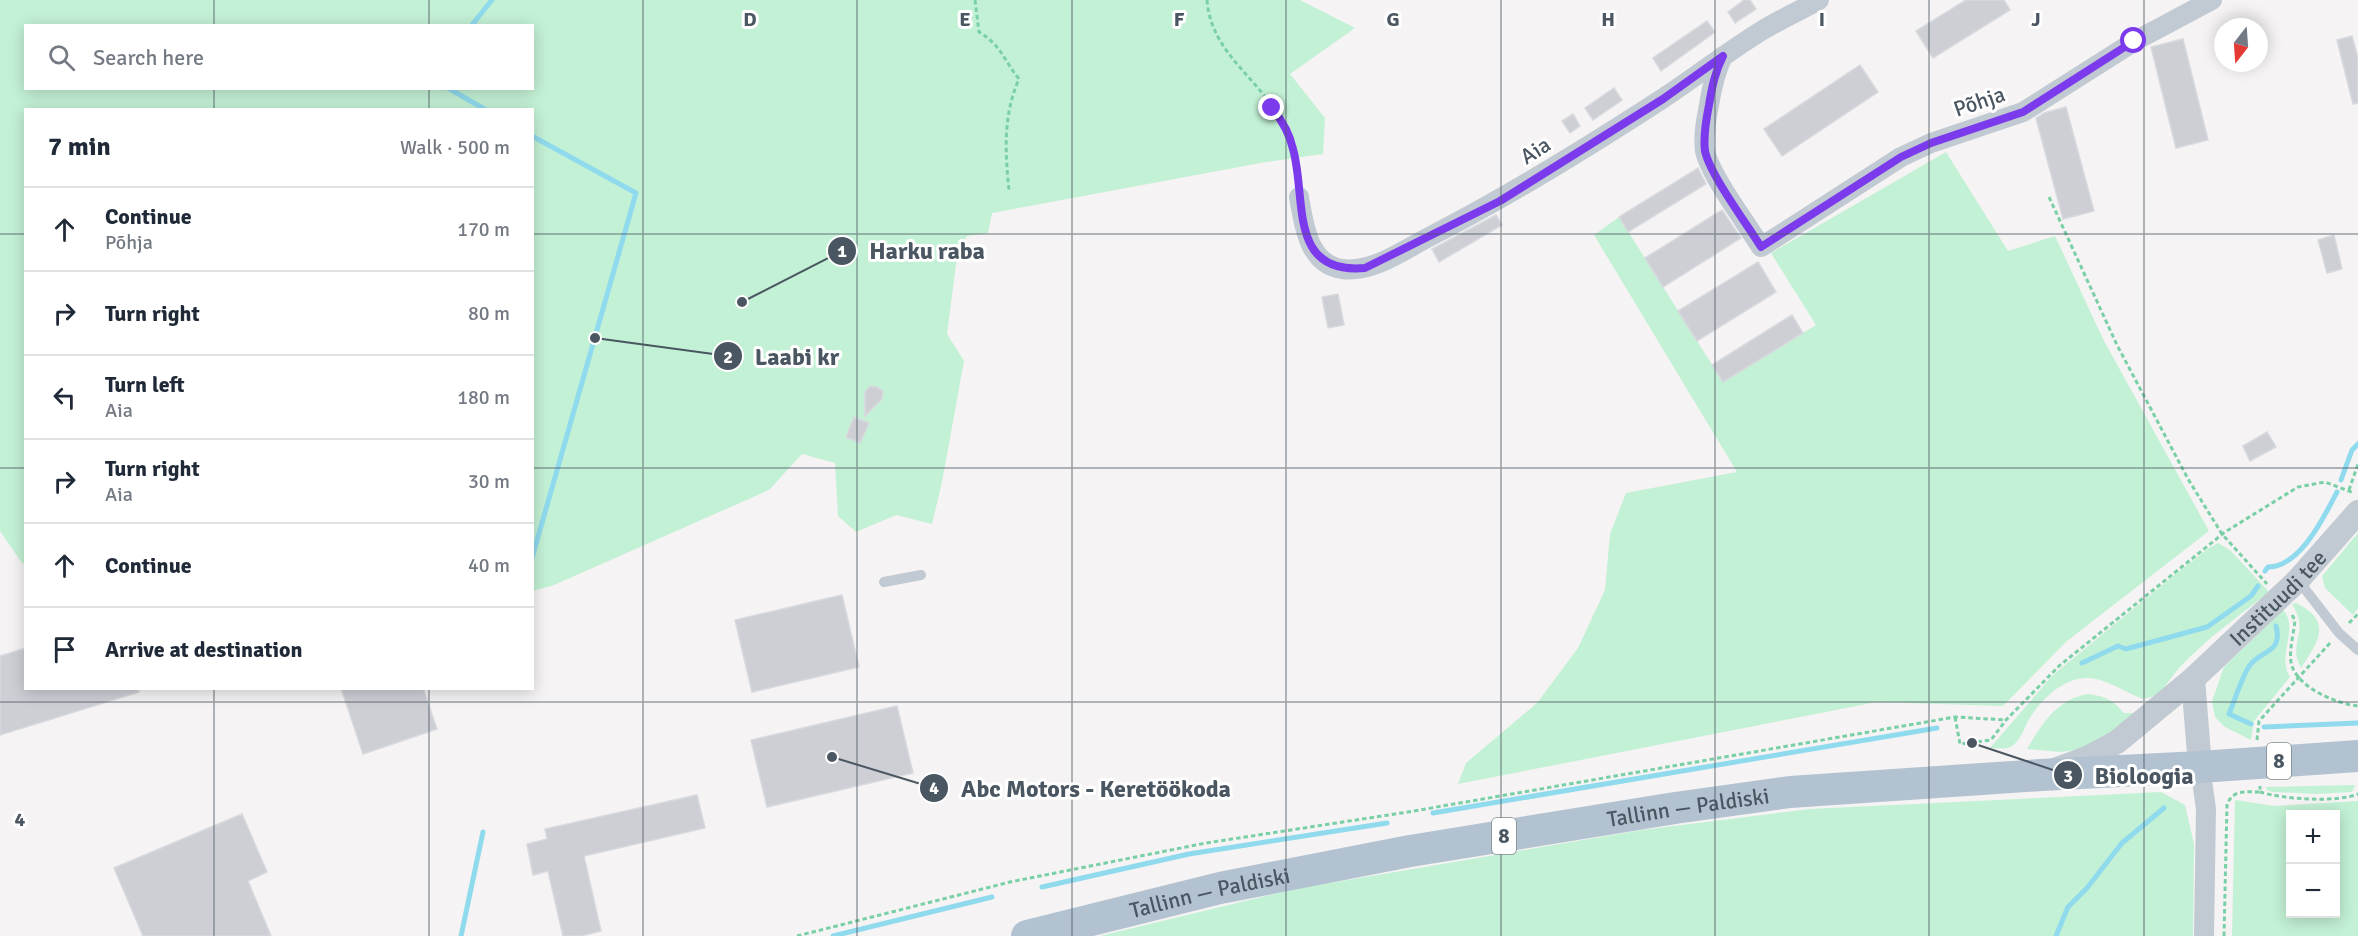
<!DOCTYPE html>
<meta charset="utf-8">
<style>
:root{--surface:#fff;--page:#f6f6f7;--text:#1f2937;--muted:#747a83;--line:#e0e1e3}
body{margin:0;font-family:Signika,sans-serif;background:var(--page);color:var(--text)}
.controls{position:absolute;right:18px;bottom:18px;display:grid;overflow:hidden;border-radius:0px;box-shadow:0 3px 15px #0003}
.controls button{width:54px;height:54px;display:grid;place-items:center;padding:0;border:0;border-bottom:2px solid var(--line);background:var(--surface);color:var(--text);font:30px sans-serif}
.compass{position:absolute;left:2214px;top:18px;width:54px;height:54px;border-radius:50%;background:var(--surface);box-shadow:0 3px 15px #0003;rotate:197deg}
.stop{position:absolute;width:18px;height:18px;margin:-14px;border:4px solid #7c3aed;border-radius:50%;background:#fff}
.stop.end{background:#7c3aed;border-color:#fff;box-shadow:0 2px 6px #0008}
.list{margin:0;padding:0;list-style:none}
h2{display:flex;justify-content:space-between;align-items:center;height:78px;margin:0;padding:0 24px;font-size:26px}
h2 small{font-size:20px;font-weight:400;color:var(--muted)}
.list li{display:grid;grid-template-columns:39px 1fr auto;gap:18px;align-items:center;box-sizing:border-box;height:84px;padding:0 24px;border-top:2px solid var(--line)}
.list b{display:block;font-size:22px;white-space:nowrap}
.list p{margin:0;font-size:20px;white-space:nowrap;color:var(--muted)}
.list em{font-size:20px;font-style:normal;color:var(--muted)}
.icon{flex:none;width:33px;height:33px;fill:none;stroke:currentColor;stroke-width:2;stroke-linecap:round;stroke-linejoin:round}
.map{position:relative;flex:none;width:2358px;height:936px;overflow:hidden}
.search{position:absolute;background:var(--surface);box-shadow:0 3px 15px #0003;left:24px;top:24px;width:510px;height:66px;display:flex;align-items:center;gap:15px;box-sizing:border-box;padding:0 21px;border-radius:0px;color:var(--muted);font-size:22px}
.panel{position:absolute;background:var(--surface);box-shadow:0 3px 15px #0003;left:24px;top:108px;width:510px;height:582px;border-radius:0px}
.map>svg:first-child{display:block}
.green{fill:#c3f1d5;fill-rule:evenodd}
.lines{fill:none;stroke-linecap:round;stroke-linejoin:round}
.stream{stroke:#90daee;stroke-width:5}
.building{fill:#cdcfd5;stroke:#d7d9de;stroke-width:1.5}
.path{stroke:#7ad0a6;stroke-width:3;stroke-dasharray:4.5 3;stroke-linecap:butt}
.service{stroke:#c1cad2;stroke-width:10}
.minor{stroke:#c1cad2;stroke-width:20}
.tertiary{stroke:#c1cad2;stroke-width:24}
.primary{stroke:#b3c2d1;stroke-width:32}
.route{stroke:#7c3aed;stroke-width:8}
.grid{fill:none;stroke:#4a5661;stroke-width:1.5;stroke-opacity:0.55}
.labels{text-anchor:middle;stroke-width:6;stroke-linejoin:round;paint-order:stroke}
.shield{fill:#fff;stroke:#808990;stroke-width:1.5}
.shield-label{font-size:21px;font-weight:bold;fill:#4a5661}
.street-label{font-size:22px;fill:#4a5661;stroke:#fff}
.grid-label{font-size:20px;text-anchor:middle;font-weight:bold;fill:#4a5661;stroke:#fff;stroke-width:6;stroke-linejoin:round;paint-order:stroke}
.leader{fill:none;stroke:#4a5661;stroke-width:2}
.callout-dot{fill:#4a5661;stroke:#fff;stroke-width:2}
.mark-label{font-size:18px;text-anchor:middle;font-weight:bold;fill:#fff}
.callout-label{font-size:24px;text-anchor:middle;font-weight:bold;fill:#4a5661;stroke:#fff;stroke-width:6;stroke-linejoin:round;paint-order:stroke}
</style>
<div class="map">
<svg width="2358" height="936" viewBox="0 0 2358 936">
<rect width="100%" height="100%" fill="#f5f3f3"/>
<path class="green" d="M0,0H1300L1355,28L1290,74L1325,118L1323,154L1266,162L992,213L988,233L967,236L958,249L947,334L964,361L942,482L932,524L896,515L856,532L838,516L835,463L802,454L769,490L554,585L533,591L532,110H26L25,564L22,563L0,531ZM26,26H532V88H26Z
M1946,152L2008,251L2055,236L2103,339L2209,531L2067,641L2003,706L1877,702L1458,784L1466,763L1537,703L1578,648L1605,590L1610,534L1626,493L1737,472L1594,235L1619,217L1723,382L1816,325L1771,253Z
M2358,533V608L2353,615L2325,588L2322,576Z
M2218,543L2231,551L2269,592C2239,616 2207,638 2180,667C2169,679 2162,697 2143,699C2127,693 2113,683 2096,679C2068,673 2043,697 2029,719C2025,727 2020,741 2012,746C2006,750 1997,748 1990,748L2053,675L2177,573L2209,548Z
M2296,603C2333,621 2319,641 2301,668C2289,647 2304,636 2298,617C2297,612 2294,608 2292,604Z
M2283,610C2300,628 2276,656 2290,677L2254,721L2251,740L2225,727L2215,717L2212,701L2224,667Z
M2088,694C2105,696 2113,700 2124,713H2136L2128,721L2083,749L2061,752L2027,749C2042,724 2057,699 2088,694Z
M2355,785L2352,792L2317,794L2272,792L2267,790L2266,787Z
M2161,792L2185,805L2194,844L2193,936H1100L1295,889L1642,830L1810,809Z
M2235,800L2275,806L2358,801V936H2232ZM2290,814H2336V914H2290Z"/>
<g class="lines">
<path class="stream" d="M471,26L492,0
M448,88L486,110
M532,136L636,193L532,558
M2341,480L2352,450L2358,444
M2265,571L2268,567C2300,567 2324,517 2337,492
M2082,663L2118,646L2126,649L2207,627L2251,596L2258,586
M2251,724L2229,714C2234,702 2243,674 2250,665C2262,650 2283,653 2276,626
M2264,727L2358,723
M1433,813L1937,728
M1042,887L1189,854L1387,823
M461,936L483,832
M833,936L992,897
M2056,936L2068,907L2087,888L2122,843L2164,808"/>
</g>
<path class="building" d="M1744,0H1750L1756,9L1735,23L1728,12Z
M1966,0H2004L2010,10L1933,58L1916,31Z
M1707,21L1715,32L1661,71L1653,58Z
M2352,36L2358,58V103L2353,104L2337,40Z
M2183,39L2208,140L2176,148L2151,47Z
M1860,65L1878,92L1782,156L1764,129Z
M1614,88L1622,100L1593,120L1585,108Z
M2066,107L2094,211L2063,219L2036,118L2044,113Z
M1573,114L1580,126L1570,133L1562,121Z
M1698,168L1706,184L1628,232L1619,217Z
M1722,210L1741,238L1663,287L1645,258Z
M1496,215L1502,225L1439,262L1432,249Z
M2334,235L2342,269L2327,273L2318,240Z
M1758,262L1776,292L1697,341L1678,311Z
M1338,294L1344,325L1328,328L1322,297Z
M1792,315L1803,333L1723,382L1712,365Z
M870,386L877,387L883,391L882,399L865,416V392Z
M854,417L869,423L860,443L846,437Z
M2267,432L2276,447L2250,461L2243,446Z
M842,595L859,667L752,692L735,620Z
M26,648V688H138L139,692L0,735V656Z
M341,688H423L437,729L363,754Z
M897,706L913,773L767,807L751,740Z
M697,795L705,828L584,856L601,931L581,936H563L548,871L533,875L527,844L547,839L545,829Z
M242,814L267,872L248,881L271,936H143L114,868Z"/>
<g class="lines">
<path class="path" d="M975,0L979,32C1002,46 1003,59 1019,79C1003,115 1005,152 1009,190
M1207,0C1211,52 1256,76 1279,117C1291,137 1294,157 1297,179
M2049,197L2117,345L2188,479L2222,534L2267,584
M2349,490L2358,464
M2292,615L2295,620C2294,633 2289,649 2291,662C2295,687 2337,704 2358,706
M2349,623L2358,614
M1955,717L1960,744L1991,740L2006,720L2059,666L2225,532L2298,487L2325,482L2354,493
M2257,740L2259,721L2330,643
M2260,792C2283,799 2336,803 2358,794
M797,936L1010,882L1206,843L1408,812L1955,717L2006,720
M2224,936L2227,804C2234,789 2246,792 2260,792V786"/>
<path class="service" d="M2298,580L2339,633L2358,650
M884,582L921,575"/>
<path class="minor" d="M1723,56C1715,72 1712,87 1709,105C1706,120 1703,136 1705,151C1710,175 1747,224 1761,247L1901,157L1931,143L2023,112L2135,41L2212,0
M1299,197C1304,225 1308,264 1342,269C1372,273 1402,251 1427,238C1508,197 1585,149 1662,99C1696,77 1728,51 1763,30C1781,19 1801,10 1819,0
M2200,767L2206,809L2204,936"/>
<g class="tertiary">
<path d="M2193,679L2200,767"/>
<path id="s1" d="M2057,769L2087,758L2117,742L2193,679L2298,580L2358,512"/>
</g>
<path class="primary" id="s2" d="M1027,936L1220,888L1410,851L1675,808L1790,792L2041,775L2200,767L2358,756"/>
</g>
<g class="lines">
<path class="route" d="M1272,108C1281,119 1290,135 1293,149C1307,198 1287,275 1365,268L1500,201L1663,99L1723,56C1715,72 1712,87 1709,105C1706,120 1703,136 1705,151C1710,175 1747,224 1761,247L1901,157L1931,143L2023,112L2134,41"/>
</g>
<path class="grid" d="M214,0V26M429,0V26M643,0V936M857,0V936M1072,0V936M1286,0V936M1501,0V936M1715,0V936M1929,0V936M2144,0V936M214,88V110M429,88V110M0,234H26M532,234H2358M0,468H26M532,468H2358M214,688V936M429,688V936M0,702H2358"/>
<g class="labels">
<g class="shield">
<rect x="2267" y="743" width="24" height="36" rx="4.5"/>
<rect x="1492" y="818" width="24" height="36" rx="4.5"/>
</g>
<g class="shield-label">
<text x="2279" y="768">8</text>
<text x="1504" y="843">8</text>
</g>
<g class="street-label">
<text transform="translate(1979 101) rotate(-19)" y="8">Põhja</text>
<text transform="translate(1535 150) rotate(-32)" y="8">Aia</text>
<text dy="8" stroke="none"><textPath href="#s1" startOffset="282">Instituudi tee</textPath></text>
<text dy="8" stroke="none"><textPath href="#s2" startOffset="674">Tallinn — Paldiski</textPath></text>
<text dy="8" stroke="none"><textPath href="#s2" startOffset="188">Tallinn — Paldiski</textPath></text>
</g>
</g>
<g class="grid-label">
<text x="750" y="26">D</text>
<text x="965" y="26">E</text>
<text x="1179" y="26">F</text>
<text x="1393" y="26">G</text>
<text x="1608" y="26">H</text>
<text x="1822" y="26">I</text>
<text x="2036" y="26">J</text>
<text x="20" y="826">4</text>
</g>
<path class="leader" d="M742 302L842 251M595 338L728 356M1972 743L2068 775M832 757L934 788"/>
<g class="callout-dot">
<circle cx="742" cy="302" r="6"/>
<circle cx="595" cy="338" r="6"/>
<circle cx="1972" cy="743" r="6"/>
<circle cx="832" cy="757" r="6"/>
<circle cx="842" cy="251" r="15"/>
<circle cx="728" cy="356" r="15"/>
<circle cx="2068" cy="775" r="15"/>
<circle cx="934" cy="788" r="15"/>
</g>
<g class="mark-label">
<text x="842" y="257">1</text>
<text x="728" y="363">2</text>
<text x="2068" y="782">3</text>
<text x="934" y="794">4</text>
</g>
<g class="callout-label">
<text x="927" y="259">Harku raba</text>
<text x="797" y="365">Laabi kr</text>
<text x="2144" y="784">Bioloogia</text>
<text x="1096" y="797">Abc Motors - Keretöökoda</text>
</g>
</svg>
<div class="controls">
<button>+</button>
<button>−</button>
</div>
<svg class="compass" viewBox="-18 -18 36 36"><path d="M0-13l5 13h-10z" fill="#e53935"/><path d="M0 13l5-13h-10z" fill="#747a83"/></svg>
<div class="stop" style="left:2134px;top:41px"></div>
<div class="stop end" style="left:1272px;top:108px"></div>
<div class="search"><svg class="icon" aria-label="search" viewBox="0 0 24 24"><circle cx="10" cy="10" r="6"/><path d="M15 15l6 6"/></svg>Search here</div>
<section class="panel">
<h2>7 min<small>Walk · 500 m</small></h2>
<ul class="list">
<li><svg class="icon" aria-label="ahead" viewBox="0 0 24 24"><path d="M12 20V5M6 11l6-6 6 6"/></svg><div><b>Continue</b><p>Põhja</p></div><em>170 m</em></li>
<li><svg class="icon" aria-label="right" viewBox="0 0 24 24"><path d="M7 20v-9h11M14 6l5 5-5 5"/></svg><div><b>Turn right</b></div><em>80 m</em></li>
<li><svg class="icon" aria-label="left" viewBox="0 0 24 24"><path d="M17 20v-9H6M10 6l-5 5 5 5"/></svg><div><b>Turn left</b><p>Aia</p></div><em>180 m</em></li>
<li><svg class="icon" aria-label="right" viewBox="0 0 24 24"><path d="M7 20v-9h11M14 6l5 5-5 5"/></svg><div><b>Turn right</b><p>Aia</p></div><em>30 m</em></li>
<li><svg class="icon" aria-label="ahead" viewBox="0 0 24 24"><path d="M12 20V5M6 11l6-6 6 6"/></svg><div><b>Continue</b></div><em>40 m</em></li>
<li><svg class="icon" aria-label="arrive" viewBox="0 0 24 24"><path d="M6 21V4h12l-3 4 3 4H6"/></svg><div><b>Arrive at destination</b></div></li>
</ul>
</section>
</div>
